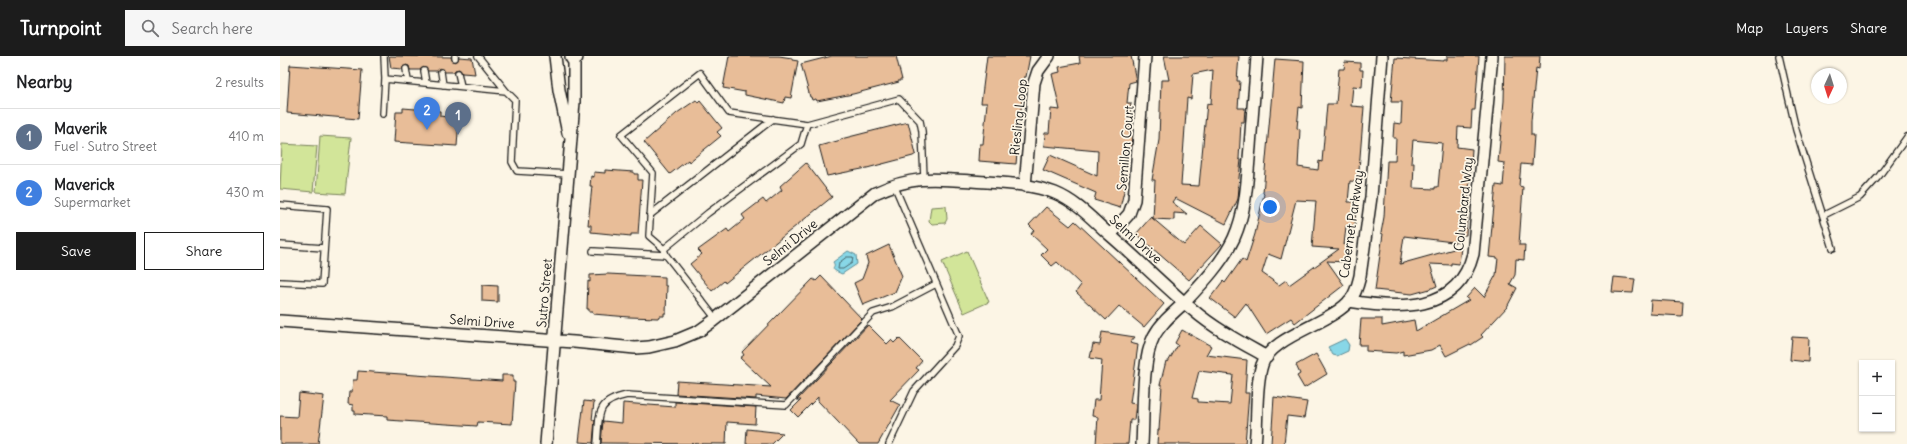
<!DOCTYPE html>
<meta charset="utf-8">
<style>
:root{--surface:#fff;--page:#f6f6f6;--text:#202124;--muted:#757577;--line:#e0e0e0;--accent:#1c1c1c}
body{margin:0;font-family:Delius,sans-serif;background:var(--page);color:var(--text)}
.controls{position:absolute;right:12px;bottom:12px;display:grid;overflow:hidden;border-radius:0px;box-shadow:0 1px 3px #0004}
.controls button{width:36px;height:36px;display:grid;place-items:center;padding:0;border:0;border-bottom:1px solid var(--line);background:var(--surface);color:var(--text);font:20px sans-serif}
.compass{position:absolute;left:1531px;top:12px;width:36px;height:36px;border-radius:50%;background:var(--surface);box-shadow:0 1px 3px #0004;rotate:184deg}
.you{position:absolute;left:990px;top:151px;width:14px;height:14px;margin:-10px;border:3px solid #fff;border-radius:50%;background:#1a73e8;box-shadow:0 0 0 6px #1a73e833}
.badge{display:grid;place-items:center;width:26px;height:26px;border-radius:50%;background:var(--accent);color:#fff;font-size:13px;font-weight:700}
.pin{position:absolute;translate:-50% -33px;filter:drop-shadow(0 1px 2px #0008)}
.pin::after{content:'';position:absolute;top:21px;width:14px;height:12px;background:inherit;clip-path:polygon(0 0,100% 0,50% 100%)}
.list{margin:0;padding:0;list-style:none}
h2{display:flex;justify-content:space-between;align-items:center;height:52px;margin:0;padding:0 16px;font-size:17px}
h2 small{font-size:13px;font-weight:400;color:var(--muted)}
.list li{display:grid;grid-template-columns:26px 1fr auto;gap:12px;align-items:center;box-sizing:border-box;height:56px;padding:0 16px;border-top:1px solid var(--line)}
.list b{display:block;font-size:15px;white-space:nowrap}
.list p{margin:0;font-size:13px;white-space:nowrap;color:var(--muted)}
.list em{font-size:13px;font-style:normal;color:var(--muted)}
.actions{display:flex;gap:8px;padding:12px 16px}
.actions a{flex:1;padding:9px 0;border:1px solid var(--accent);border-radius:0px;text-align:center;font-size:14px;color:var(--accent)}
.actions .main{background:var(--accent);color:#fff}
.icon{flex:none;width:22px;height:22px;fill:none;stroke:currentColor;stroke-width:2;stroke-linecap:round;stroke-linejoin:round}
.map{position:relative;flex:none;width:1627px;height:388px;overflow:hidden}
header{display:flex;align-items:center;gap:24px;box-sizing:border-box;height:56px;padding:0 20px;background:var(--accent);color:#fff}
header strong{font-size:19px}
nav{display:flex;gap:22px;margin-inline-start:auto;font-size:14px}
.search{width:280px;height:36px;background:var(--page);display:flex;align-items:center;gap:10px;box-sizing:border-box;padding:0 14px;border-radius:0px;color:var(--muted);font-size:15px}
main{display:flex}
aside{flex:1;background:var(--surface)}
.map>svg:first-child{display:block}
.green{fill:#d2e599;stroke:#77805a}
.water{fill:#88d7e7;stroke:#5d8c96}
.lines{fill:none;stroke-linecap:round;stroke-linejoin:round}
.shore{stroke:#47676d;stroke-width:1}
.building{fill:#e8bd98;stroke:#1c1c1c;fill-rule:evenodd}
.lane-casing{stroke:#1c1c1c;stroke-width:8}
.street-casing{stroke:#1c1c1c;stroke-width:14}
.primary-casing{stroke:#1c1c1c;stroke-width:20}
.lane{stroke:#fcf5e5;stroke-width:5.5}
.street{stroke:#fcf5e5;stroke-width:11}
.primary{stroke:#fcf5e5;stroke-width:17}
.labels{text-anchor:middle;stroke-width:3.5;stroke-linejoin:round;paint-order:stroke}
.street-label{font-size:13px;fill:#1c1c1c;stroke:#fcf5e5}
</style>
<header>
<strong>Turnpoint</strong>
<div class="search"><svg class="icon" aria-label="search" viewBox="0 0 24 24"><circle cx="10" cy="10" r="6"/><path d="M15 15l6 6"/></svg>Search here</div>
<nav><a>Map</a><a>Layers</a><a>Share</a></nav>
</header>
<main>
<aside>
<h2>Nearby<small>2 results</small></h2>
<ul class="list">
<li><span class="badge" style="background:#5c6f8a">1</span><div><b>Maverik</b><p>Fuel · Sutro Street</p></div><em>410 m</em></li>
<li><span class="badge" style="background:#3f7fe0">2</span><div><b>Maverick</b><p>Supermarket</p></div><em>430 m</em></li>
</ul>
<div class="actions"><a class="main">Save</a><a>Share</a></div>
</aside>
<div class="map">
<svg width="1627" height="388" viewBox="0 0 1627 388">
<rect width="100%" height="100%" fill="#fcf5e5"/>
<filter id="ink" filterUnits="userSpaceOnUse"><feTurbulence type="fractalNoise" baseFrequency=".025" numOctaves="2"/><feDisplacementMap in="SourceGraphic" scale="8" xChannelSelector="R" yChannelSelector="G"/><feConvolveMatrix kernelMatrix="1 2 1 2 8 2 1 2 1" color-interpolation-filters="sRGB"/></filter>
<g filter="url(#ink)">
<path class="green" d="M40,80L71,82L65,138L36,136Z
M2,88L37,90L33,136L0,133Z
M666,150L667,163L665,167L652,168L649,165L651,151Z
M687,195L709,246L684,257L662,206Z"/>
<path class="water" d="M568,195L576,199L577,208L562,218C546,211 558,214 553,206Z
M1065,283L1069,289L1068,295L1057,300L1053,299L1048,291Z"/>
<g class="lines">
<path class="shore" d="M567,201H573L572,207L563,213H558L559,207Z"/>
</g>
<path class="building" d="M109,0L171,1L172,4L175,6L178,4L179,1L192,2L195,18L182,17L179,13L175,14L174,16H165L161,12L157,15H148L144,11L140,14H130L129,10L126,9L122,13L111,12Z
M449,0H499L512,2V4L518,5L511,42L505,41L504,47L465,39V36L443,32Z
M552,0H616L622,24H619V26L573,38L537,45L536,43L532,44L531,41H530L521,8Z
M707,0H750L746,21H744L736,108L699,105L700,88H703L707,47H701Z
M799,0H851L856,25L849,27L847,47H851L849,77H852L851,91H845L843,130L845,131L840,152L814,144L816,137L763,114L770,99L817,120L818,95L764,90L765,77H769L771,53L780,54L772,18L780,16L779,11L800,7Z
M884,0H959L957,25H960L958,52H965L964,66H961L959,103L961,104L958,130L959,131L958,143L946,168L895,142L892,146L907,158L894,157V164L873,163L875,124H872L879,84L881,24H889ZM933,14L931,48L927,47L919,130L901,129L907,42L911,43L913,18Z
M1167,0H1199L1195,54H1192L1191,72L1178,71L1177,91L1192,93L1186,179H1182L1181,187L1124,180L1120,208L1181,191L1179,208L1171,207V209L1150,208L1157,230L1150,233L1132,238L1095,234L1103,178L1101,177L1104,161L1107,105H1115L1116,82H1113L1114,67L1121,68L1122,46H1111L1115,2L1164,5V4H1167ZM1133,84L1162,87L1158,131H1155V133L1133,132L1134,107H1131Z
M1225,0H1260L1259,13L1256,12L1251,65V79H1254L1252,109L1241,108L1239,130L1243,131L1239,189H1245L1244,204L1236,203L1235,219L1230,228L1237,232L1227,251L1201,279L1203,281L1191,289L1190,288L1166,300L1160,289L1151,294L1123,299V295L1116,297L1086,295V289H1079L1081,263H1102V270L1134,264L1136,275L1189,244L1186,242L1195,232L1204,241L1216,219L1218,202L1209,201L1216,129L1223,130L1225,107L1218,106L1224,45Z
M995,3L1024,5L1022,52L1019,51L1017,72L1020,73L1018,111L1038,114L1039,105L1042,106L1047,48H1056L1059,13H1064L1065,6L1080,7V14H1083L1082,31L1073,30L1071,50L1084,51L1078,126L1070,125L1068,146H1076L1075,170H1066L1064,189L1068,187L1066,206L1047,205L1064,229L1015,267L1011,262L986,278L966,247L955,261L930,242L943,225L945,227L962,203L966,206L975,178L984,138L983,137ZM1016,144L1036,145L1032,191L1059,193L1009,229L1006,224L999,229L982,217L988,198L1001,203Z
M10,9L82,14L78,63L7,57Z
M416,44L418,47L420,45L442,72L437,76L441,80L409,106L408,104L390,118L364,86L397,57Z
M123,52L160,55V60L179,63L177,90L114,86L116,56H123Z
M628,66L636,98L633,100L587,112L547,120L539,90L561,84V83Z
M526,107L552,141L445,227L444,225L432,235L410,208L422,198L418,194L447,173L449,176L465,163L462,159L483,143L486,147L502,134L500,130Z
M325,114L354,116V118H358V124H362L358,178H351V180L311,176V169H308L312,130H310L311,120L314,121V116L325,117Z
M766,151L790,170L795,165L884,248L864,271L839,250L826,264L796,236L801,229L777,206L772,210L761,199L767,193L751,178L754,174L749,169Z
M871,161L904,189L921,170L942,188L909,224L856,178Z
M609,189L622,220L615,236L583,249L574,227L582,223L588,207L586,200Z
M328,218L385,221V230H387L386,257H384V260H379L378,262L349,261L313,258V256H309V253H307L308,225L310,226V219Z
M541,220L582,263L506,343L476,340V343L396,338L397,325L491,331L460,302L464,299L462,296L533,223L536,225Z
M1334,221L1355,223L1353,237L1332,236Z
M202,229L218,230V246L202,245Z
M1371,244L1403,246L1402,260L1370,258Z
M588,269L607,288L611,284L614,287L619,282L642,305L636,312L639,314L610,344L620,349L598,388H579L538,345V341L518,361L511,354L521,344H517Z
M902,274L931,290L926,299L967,304L965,337H969L965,388H877L878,374H879L882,329H880L886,305L888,306L898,289L895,287ZM919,315L953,319L950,348L918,346V343L912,342Z
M822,276L855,281L850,287L858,289L850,347L856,348L854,364H850L848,388H816L818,361L812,360L814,344H819L822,304L810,302L813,288L820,289Z
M1512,281L1529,282L1528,306L1510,304Z
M1036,298L1047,318L1024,332L1017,320L1020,318L1016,309Z
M78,315L222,325V319H233V326H235L232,368L198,366L197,370L107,364V360L75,358V355H73V349L68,348L69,336H72L73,324H77Z
M19,337L44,340L38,388H0V360L17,361Z
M994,341L1027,346L1024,362L1007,360L1004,388H991Z
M304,345L314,346L312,364H315L313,387L299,386Z
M395,346L476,351L475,368L447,366L446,388L321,387L323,365L342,367L343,347L395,351Z
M467,373L503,377L492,388H466Z"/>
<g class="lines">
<defs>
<path id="lane" d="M175,0V2
M198,0L226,35
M1499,0L1516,74L1553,192
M126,13L128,25
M144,15L146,27
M161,16L163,29
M178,17L181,30
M105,23L226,35L235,44L232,106L237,115L288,118
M103,58L105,23L104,0
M0,149L47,153L42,228L0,226
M370,159L493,63
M1544,159L1580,141L1599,120L1627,81
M0,189L44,192
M384,193L369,180L373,117L341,79L420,17L449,57L527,68
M313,195L386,199
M436,263L386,199L384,193L428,157L521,88L527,68L619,43L640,65L642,75L644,122
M317,388C320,359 314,346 347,339L506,349L593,257L612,251L656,228
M609,388L634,335L675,290L679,280L614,129"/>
<path id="street" d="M275,0L279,34L288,77
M745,130L754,27L758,15L769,0
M830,179L849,158L854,144L865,0
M1069,245C1117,253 1178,258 1193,198L1212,0
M0,265L294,286L355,292L369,291L395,285L419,275L433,265L595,137C632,120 652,122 692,125C719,127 749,127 775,137C797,146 813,164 830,179C858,203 884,230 913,254C935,273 962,287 987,301
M266,388L294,46V0
M862,388C864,359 861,305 874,280C881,267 893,257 904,247C922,228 943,206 954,182C967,153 967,122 970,91C972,60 975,30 977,0
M975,388C978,365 975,330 982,309C991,279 1052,268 1071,243C1076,237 1078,228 1080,220L1091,141L1102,0"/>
<path id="primary" d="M294,1V0"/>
</defs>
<use href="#lane" class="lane-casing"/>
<use href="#street" class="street-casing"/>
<use href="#primary" class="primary-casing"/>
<use href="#lane" class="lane"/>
<use href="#street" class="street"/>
<use href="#primary" class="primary"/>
</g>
</g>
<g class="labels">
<g class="street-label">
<text transform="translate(738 61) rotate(-84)" y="5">Riesling Loop</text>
<text transform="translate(845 92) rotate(-85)" y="5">Semillon Court</text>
<text transform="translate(1183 148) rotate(-84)" y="5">Columbard Way</text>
<text transform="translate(1071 168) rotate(-82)" y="5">Cabernet Parkway</text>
<text transform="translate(856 183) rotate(42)" y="5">Selmi Drive</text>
<text transform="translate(510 186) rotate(-39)" y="5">Selmi Drive</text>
<text transform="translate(264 237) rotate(-85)" y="5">Sutro Street</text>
<text transform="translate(202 265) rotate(4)" y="5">Selmi Drive</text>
</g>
</g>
</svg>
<div class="controls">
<button>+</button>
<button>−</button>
</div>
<svg class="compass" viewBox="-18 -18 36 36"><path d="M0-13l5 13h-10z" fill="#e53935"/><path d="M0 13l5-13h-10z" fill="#757577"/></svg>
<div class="you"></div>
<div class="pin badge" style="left:178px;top:79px;background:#5c6f8a">1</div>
<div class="pin badge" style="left:147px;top:74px;background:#3f7fe0">2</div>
</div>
</main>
